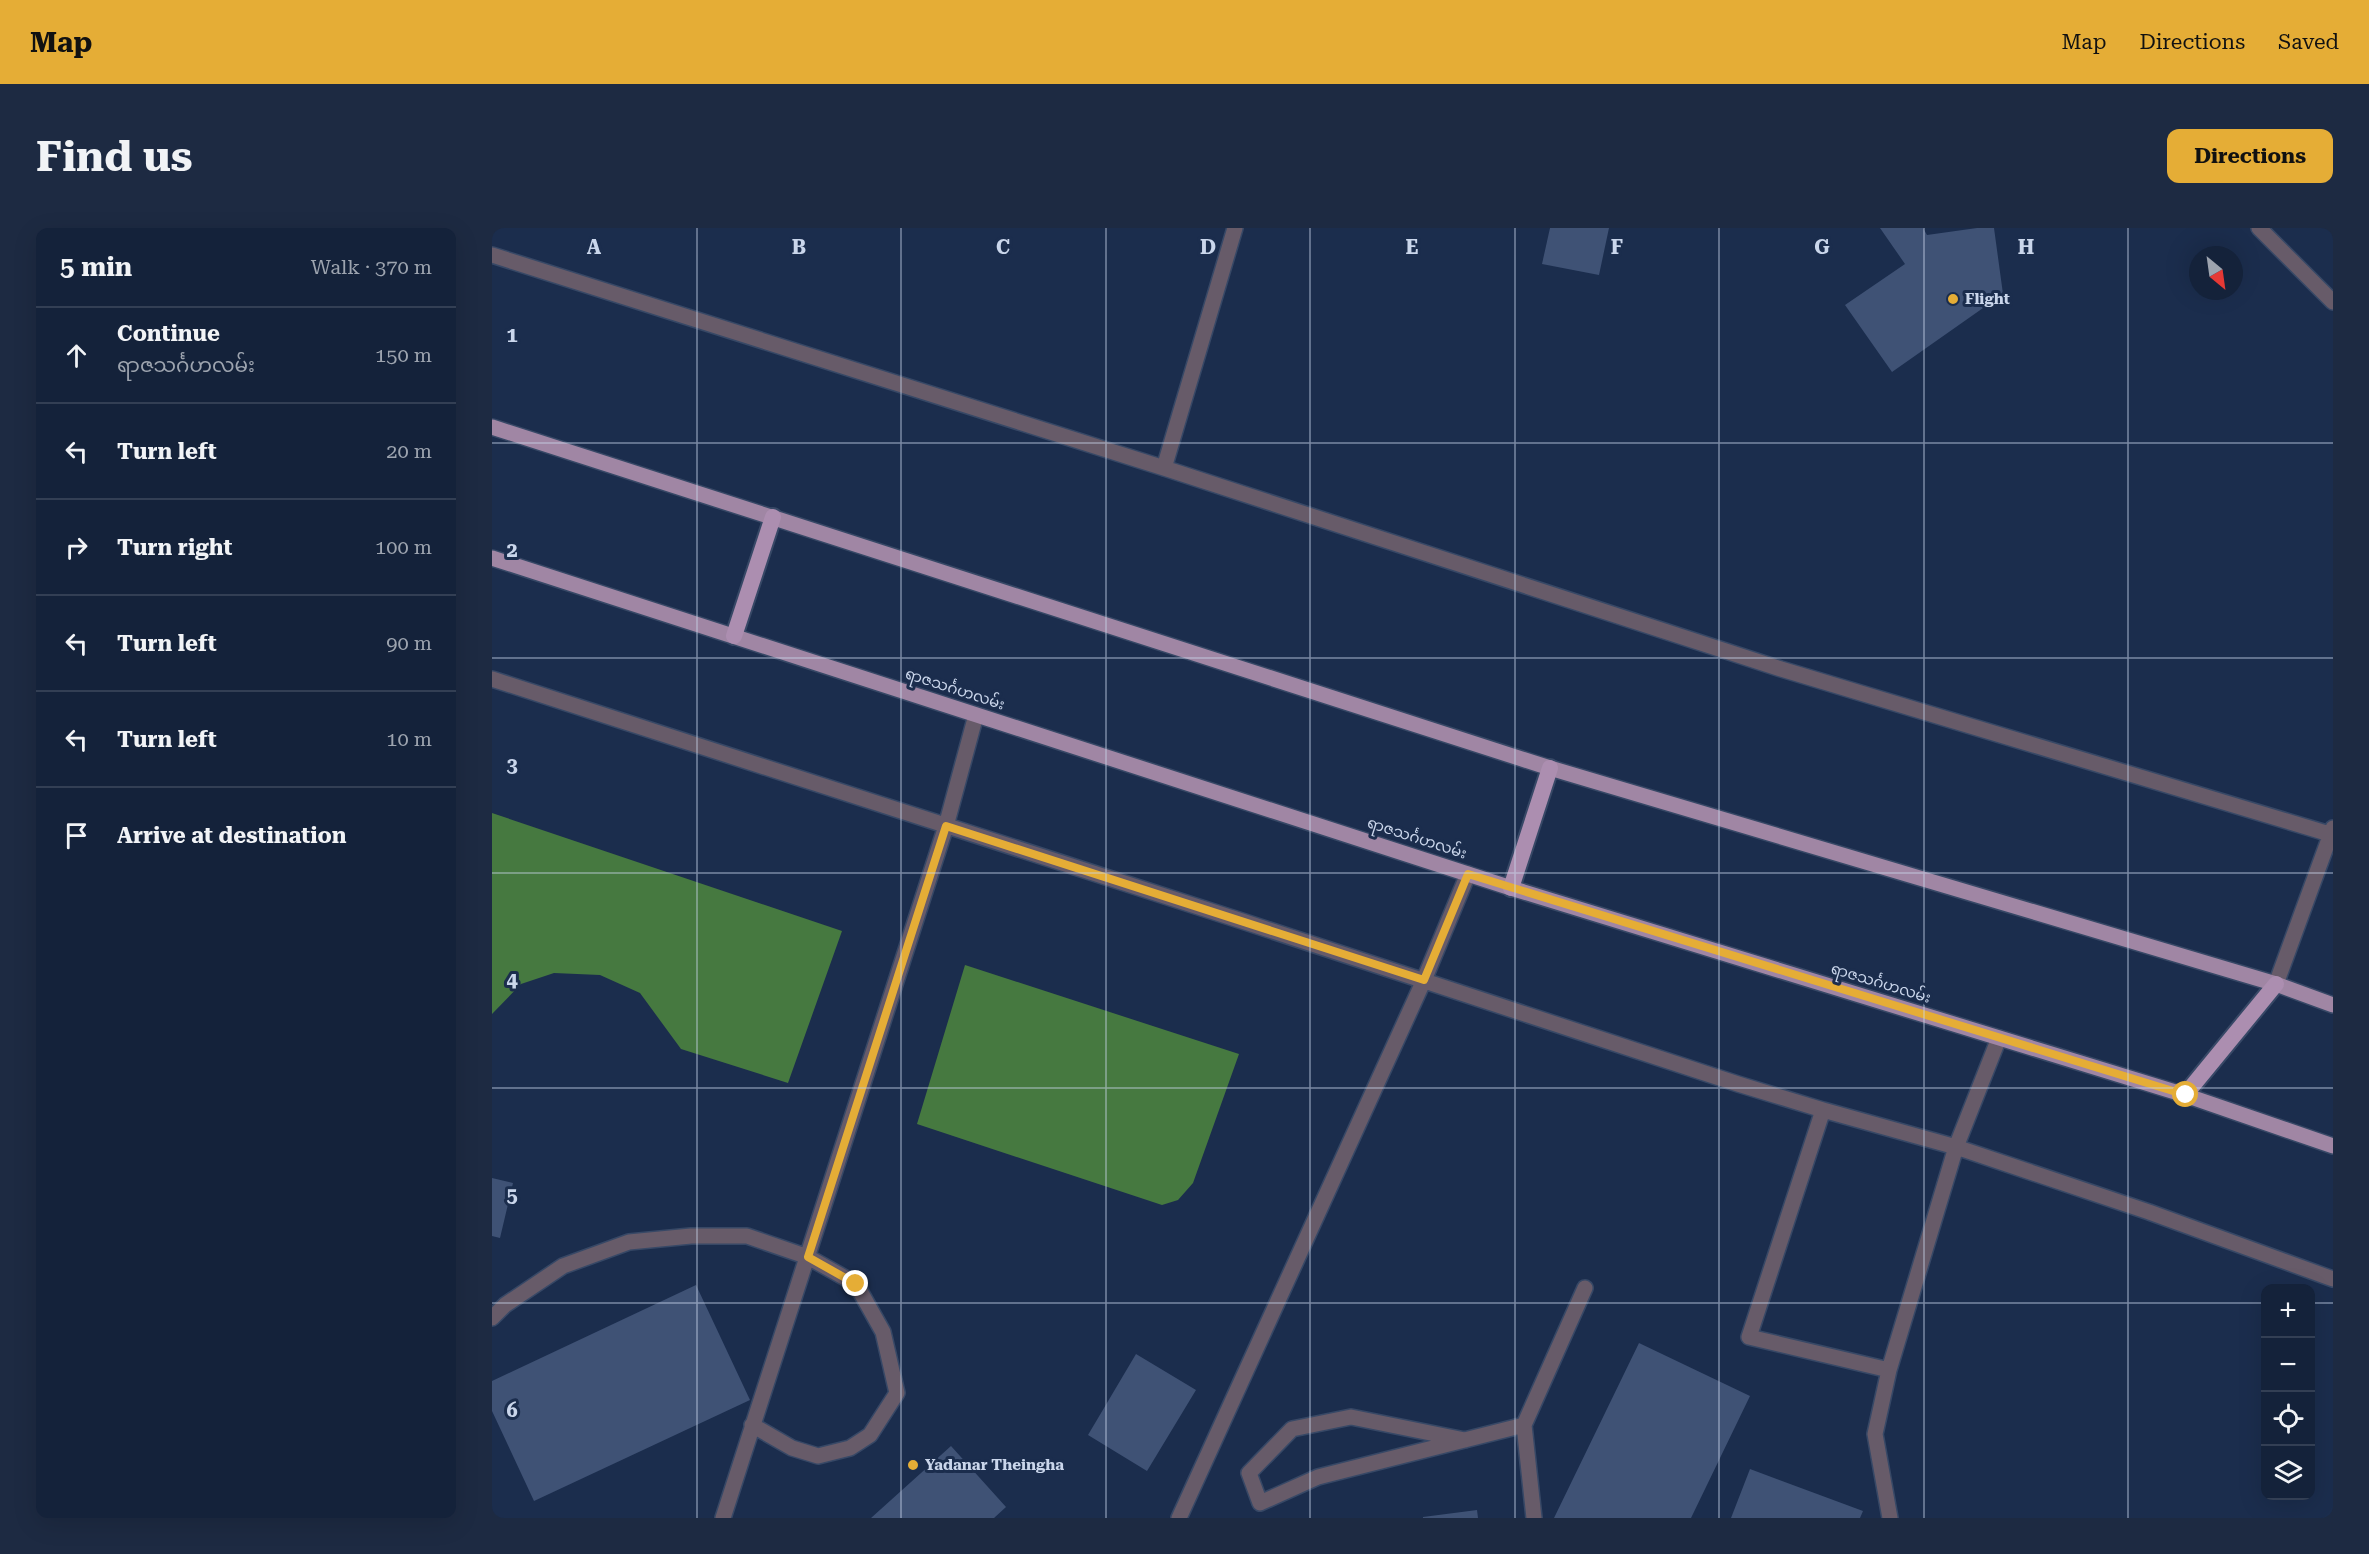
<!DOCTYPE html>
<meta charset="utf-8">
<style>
:root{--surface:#14223a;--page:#1d2a42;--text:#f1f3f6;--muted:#9da4af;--line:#333f54;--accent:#e5ad36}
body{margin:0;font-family:"Roboto Serif","Noto Sans Myanmar",serif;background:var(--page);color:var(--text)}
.controls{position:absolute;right:18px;bottom:18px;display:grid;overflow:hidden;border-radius:12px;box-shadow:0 6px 24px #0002}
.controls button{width:54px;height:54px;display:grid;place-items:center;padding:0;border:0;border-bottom:2px solid var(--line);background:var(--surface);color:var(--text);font:30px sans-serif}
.compass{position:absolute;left:1697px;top:18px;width:54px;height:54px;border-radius:50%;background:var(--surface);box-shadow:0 6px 24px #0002;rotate:151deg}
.stop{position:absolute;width:18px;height:18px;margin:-14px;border:4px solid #e5ad36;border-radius:50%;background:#fff}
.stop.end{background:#e5ad36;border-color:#fff;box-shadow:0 2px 6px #0008}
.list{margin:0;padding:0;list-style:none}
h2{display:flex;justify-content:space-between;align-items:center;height:78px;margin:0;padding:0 24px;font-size:26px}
h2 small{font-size:20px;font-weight:400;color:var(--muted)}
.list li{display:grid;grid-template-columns:39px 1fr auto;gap:18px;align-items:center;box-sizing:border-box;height:96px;padding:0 24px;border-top:2px solid var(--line)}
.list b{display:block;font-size:22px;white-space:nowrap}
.list p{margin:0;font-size:20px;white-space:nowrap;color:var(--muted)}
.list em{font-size:20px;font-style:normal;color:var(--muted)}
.icon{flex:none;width:33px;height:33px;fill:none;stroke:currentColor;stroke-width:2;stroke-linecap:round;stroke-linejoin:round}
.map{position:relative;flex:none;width:1841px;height:1290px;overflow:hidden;border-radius:12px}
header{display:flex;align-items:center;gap:36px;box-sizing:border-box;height:84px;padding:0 30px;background:var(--accent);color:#111}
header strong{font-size:28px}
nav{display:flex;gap:33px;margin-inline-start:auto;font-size:21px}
.intro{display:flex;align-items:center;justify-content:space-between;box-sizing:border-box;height:144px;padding:0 36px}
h1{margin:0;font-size:42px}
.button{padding:15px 27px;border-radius:12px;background:var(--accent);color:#111;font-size:21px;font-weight:700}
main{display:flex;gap:36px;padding:0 36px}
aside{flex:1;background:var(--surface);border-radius:12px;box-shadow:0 6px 24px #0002}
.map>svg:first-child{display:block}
.water{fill:#467940}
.building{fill:#3f5275}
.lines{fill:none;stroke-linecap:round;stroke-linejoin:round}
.minor-casing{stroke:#374866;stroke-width:18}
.primary-casing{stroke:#374866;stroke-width:18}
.trunk-casing{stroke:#374866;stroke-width:20}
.minor{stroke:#675b69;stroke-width:15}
.primary{stroke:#a086a4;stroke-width:15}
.trunk{stroke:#ac8eb0;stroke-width:16}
.route{stroke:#e5ad36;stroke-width:8}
.grid{fill:none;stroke:#cad6eb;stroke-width:1.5;stroke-opacity:0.55}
.poi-dot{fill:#e5ad36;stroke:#1b2d4d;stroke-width:2}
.labels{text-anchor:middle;stroke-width:6;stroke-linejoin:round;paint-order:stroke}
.poi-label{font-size:15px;font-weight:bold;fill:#cad6eb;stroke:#1b2d4d;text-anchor:start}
.street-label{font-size:15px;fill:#cad6eb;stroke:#1b2d4d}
.grid-label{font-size:20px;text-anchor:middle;font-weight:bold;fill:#cad6eb;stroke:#1b2d4d;stroke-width:6;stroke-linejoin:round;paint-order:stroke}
</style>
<header>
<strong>Map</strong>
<nav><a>Map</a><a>Directions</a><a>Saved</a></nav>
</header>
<div class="intro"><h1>Find us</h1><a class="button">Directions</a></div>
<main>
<aside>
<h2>5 min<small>Walk · 370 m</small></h2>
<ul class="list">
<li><svg class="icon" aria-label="ahead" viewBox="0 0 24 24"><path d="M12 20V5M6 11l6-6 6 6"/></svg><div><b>Continue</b><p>ရာဇသင်္ဂဟလမ်း</p></div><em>150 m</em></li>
<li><svg class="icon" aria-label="left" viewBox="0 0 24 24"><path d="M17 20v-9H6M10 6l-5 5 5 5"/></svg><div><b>Turn left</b></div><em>20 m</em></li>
<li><svg class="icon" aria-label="right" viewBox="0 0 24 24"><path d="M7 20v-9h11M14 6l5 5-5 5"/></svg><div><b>Turn right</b></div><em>100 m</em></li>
<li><svg class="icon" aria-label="left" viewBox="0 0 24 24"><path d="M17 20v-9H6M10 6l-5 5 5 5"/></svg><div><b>Turn left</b></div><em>90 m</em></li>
<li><svg class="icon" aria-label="left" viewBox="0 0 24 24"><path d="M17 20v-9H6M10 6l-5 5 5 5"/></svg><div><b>Turn left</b></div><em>10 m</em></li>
<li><svg class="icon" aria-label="arrive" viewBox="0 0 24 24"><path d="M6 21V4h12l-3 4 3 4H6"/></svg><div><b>Arrive at destination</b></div></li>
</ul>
</aside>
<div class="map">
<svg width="1841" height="1290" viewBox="0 0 1841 1290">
<rect width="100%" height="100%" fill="#1b2d4d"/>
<path class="water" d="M0,585L350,703L296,855L189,821L148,765L108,747L62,745L29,756L0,786Z
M473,737L747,826L701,955L686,972L670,977L425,896Z"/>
<path class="building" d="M1058,0H1117L1107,47L1050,36Z
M1388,0H1431L1435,7L1485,0H1502L1511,66L1400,144L1353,77L1413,36Z
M0,950L21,955L8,1010L0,1008Z
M204,1057L258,1172L42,1273L0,1183V1153Z
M1147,1115L1258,1168L1199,1290H1062Z
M644,1126L704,1162L655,1243L596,1207Z
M459,1218L514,1279L502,1290H379Z
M1258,1241L1371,1283L1368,1290H1239Z
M985,1282L986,1290H931V1289Z"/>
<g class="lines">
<defs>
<path id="minor" d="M1767,0L1841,74
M0,27L672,240L1289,441L1841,607
M672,240L743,0
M0,451L750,693L1246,856L1331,882L1464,919L1657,984L1841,1051
M1784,756L1841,600
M1331,882L1257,1109L1397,1142
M0,1090L13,1077L71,1038L137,1014L199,1008H255L316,1029L364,1056L391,1104L405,1165L378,1207L358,1220L326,1228L300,1220L260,1197
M1032,1197L1042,1290
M973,1212L859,1189L800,1201L757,1245L768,1275L826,1249L1032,1197L1093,1060
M231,1290L454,598L484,487
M687,1290L932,752L976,646
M1398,1290L1383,1206L1397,1142L1464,919L1507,810"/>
<path id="primary" d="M0,199L1058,540L1784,756L1841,777
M0,330L1019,660L1693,867L1841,918"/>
<path id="trunk" d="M242,408L281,289
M1019,660L1058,540
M1693,867L1784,756"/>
</defs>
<use href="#minor" class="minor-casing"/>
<use href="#primary" class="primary-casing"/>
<use href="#trunk" class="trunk-casing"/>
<use href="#minor" class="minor"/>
<use href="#primary" class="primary"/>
<use href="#trunk" class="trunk"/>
</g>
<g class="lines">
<path class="route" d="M364,1056L316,1029L454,598L932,752L976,646L1694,867"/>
</g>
<path class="grid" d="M205,0V1290M409,0V1290M614,0V1290M818,0V1290M1023,0V1290M1227,0V1290M1432,0V1290M1636,0V1290M0,215H1841M0,430H1841M0,645H1841M0,860H1841M0,1075H1774M1818,1075H1841"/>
<g class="poi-dot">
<circle cx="1461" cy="71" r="6"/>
<circle cx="421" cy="1237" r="6"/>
</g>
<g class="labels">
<g class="poi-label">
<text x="1473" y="76">Flight</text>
<text x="433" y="1242">Yadanar Theingha</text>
</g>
<g class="street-label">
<text transform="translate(463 461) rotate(18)" y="5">ရာဇသင်္ဂဟလမ်း</text>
<text transform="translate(925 610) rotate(18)" y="5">ရာဇသင်္ဂဟလမ်း</text>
<text transform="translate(1389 755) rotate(17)" y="5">ရာဇသင်္ဂဟလမ်း</text>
</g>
</g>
<g class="grid-label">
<text x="102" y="26">A</text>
<text x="307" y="26">B</text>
<text x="511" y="26">C</text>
<text x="716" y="26">D</text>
<text x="920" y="26">E</text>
<text x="1125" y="26">F</text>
<text x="1330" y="26">G</text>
<text x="1534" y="26">H</text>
<text x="20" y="114">1</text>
<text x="20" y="329">2</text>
<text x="20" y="544">3</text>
<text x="20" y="759">4</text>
<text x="20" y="974">5</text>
<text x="20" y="1189">6</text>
</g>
</svg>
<div class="controls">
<button>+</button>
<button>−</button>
<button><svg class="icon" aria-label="locate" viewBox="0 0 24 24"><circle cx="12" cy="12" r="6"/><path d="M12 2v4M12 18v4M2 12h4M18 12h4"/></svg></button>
<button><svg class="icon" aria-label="layers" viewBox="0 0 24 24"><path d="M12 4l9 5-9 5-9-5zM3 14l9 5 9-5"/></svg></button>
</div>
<svg class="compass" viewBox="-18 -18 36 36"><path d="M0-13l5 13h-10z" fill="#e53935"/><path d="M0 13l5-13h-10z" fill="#9da4af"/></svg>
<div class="stop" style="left:1694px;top:867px"></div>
<div class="stop end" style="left:364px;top:1056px"></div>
</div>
</main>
